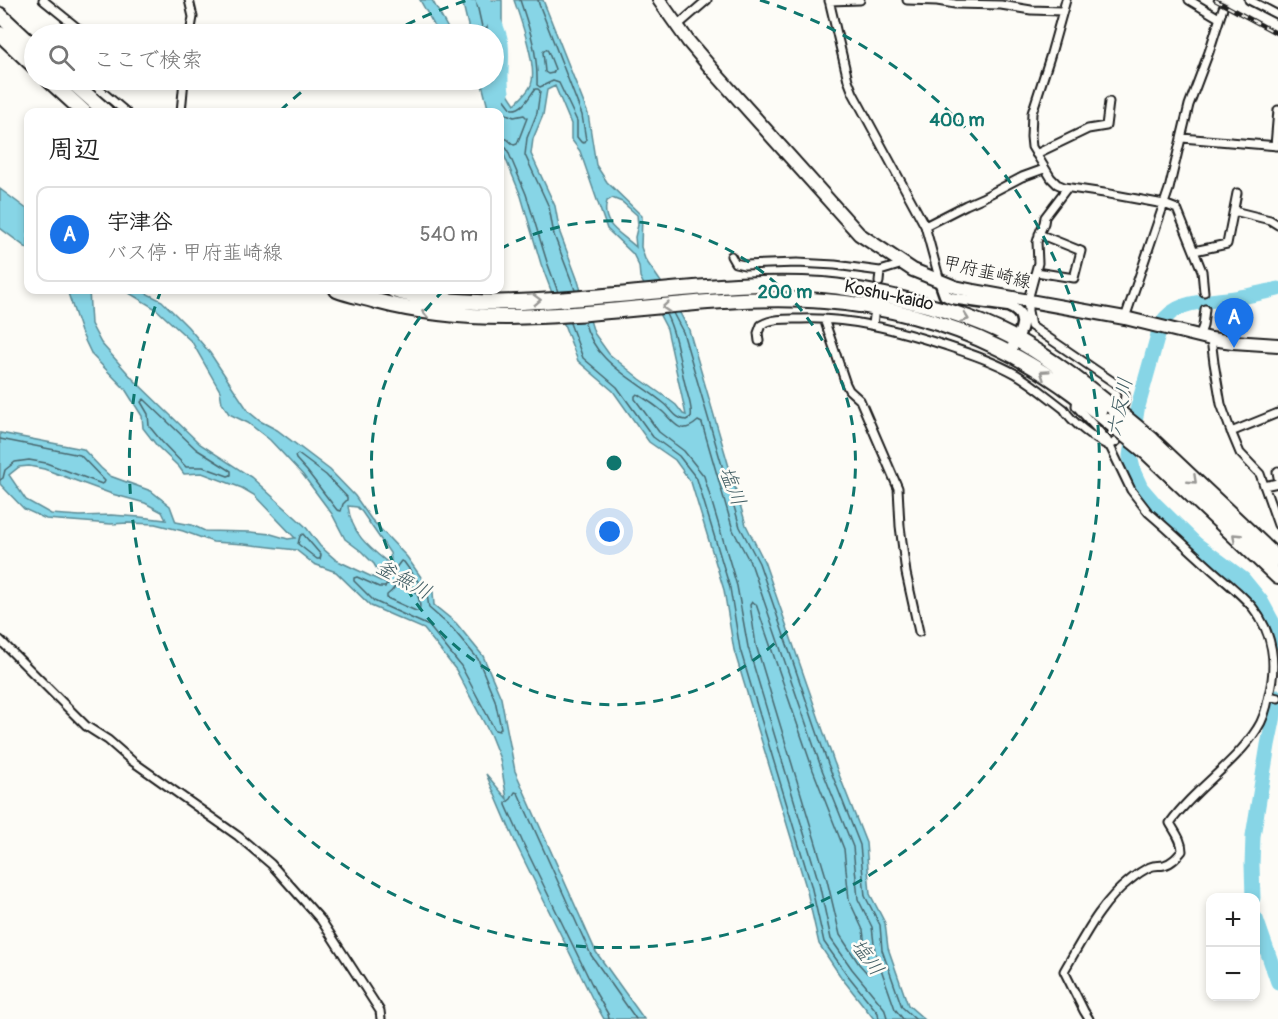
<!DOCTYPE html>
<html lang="ja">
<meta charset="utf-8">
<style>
:root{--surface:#fff;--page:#f2f2f2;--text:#222;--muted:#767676;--line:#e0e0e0;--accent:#1a73e8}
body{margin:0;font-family:Pangolin,"Klee One",sans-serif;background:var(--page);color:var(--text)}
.controls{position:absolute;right:18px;bottom:18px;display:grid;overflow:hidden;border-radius:12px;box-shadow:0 3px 9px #0003}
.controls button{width:54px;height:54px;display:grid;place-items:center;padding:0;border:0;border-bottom:2px solid var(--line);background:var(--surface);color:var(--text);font:30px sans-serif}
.you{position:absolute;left:610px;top:532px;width:21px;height:21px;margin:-15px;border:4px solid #fff;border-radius:50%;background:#1a73e8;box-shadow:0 0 0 9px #1a73e833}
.badge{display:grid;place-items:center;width:39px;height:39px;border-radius:50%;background:var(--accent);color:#fff;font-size:20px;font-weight:700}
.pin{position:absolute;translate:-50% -50px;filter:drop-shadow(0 2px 3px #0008)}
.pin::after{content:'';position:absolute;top:32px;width:21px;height:18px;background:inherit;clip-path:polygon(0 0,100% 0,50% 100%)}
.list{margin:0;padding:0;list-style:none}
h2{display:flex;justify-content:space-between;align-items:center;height:78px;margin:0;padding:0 24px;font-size:26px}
h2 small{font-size:20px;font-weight:400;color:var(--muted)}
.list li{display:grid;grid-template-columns:39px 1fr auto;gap:18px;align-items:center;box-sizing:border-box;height:96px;margin:0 12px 12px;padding:0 12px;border:2px solid var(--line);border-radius:12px}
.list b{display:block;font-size:22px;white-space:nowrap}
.list p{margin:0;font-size:20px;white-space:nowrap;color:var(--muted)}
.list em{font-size:20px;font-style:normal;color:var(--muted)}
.icon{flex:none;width:33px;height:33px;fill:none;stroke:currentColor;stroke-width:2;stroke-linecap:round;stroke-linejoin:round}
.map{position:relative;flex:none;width:1278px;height:1019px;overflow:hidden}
.search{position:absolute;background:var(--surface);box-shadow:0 3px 9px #0003;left:24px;top:24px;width:480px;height:66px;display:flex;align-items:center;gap:15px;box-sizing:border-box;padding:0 21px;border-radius:33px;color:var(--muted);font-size:22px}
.panel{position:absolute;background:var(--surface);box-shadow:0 3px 9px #0003;left:24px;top:108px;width:480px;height:186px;border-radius:12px}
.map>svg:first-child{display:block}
.water{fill:#87d5e6;stroke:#5c8b95;stroke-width:1.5;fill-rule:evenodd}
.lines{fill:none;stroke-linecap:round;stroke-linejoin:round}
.shore{stroke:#47666d;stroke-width:1.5}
.river{stroke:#87d5e6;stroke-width:15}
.street-tunnel{stroke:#dbdad6;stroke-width:7;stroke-dasharray:7 3.5;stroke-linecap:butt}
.street-casing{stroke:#1c1c1c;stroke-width:11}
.secondary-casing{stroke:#1c1c1c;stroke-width:15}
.primary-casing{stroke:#1c1c1c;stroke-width:16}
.highway-casing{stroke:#1c1c1c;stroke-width:18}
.street{stroke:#fdfcf7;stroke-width:7}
.secondary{stroke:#fdfcf7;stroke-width:10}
.primary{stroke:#fdfcf7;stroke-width:12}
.highway{stroke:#fdfcf7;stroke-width:14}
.rail-casing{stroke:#1c1c1c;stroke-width:4.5}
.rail{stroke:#fdfcf7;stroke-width:2;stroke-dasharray:7;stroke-linecap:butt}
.highway-bridge-casing{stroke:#1c1c1c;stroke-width:18;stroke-linecap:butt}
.highway-bridge{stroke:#fdfcf7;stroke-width:14}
.oneway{stroke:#989794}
.ring{fill:none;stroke:#0f766e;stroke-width:3;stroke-dasharray:10 8}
.labels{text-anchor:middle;stroke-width:5;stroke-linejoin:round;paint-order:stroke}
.street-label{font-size:18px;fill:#1c1c1c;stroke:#fdfcf7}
.water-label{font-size:20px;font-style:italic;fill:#415d63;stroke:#fdfcf7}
.centre{fill:#0f766e;stroke:#fdfcf7;stroke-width:3}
.ring-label{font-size:18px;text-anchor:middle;font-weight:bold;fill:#0f766e;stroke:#fdfcf7;stroke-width:5;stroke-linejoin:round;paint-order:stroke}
</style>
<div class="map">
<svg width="1278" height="1019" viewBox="0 0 1278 1019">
<rect width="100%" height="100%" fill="#fdfcf7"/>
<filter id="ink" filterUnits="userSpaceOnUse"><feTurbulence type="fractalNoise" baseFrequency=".0167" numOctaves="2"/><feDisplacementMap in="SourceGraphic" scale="12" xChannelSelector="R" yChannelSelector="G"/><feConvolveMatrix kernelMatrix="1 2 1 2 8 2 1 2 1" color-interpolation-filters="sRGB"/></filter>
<g filter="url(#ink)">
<path class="water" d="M420,0H432L451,34H439Z
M462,0H502V30L496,45V60L509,95L515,104C520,99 528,92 531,85C538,67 520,18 514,0H543L588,114L596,165L607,182L642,216L641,247L645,259L672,298L689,330L746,525L764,561L834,762L866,843L870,894L885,923L888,948L908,1005L924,1019H874L841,977L819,944L806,887L734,650L724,590L691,482L675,460L649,442L613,391L578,361L541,264L521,196L500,145V112H489L482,84L476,80H494V34H470ZM555,86L571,124V139L580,151L607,229L633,254L639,266L640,277L667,329L686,415L683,414L676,405L664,396L640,379L609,354L594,333L578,281L560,233L555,206L531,154L533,139L543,115L547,90ZM612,198L622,202L637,215L638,225L635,237L636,247C621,233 600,225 607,201Z
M0,189L28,210V249L0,228Z
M67,290H89L91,324L101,343L133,379L200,444L251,477L305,526L320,546L336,560L385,583L374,564L361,551L345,539L332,514L303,475L270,440L248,423L229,414L222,403L220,391L192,342L156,309L124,290H140L162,301L188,327L210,353L249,412L260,421L277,430L330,470L355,496L371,519L407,557L425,583L433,592L434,605L456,623L483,656L501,698L515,771L596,952L644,1019H604L592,998L517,846L486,774L507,799L500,759L490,734L456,670L424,629L371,606L336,572L314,564L296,550L244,544L213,542L183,531L155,524L128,523L111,524L46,519L24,509L0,484V433L83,449L101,468L110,476L151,491L170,506L176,522L192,525L205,531L251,532L271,534L288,539L295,538L254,495L242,488L202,473L184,474L179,467L157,446L143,428L142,416L125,389L92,355L81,332ZM29,466L44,469L112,494L145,503L162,512L166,520L140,517L111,515L80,516L51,514L26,500L9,475L19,467ZM348,506L357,507L362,512L390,553L392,566C370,548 352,536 348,506Z"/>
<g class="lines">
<path class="shore" d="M476,0L482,27L485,29L488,27L489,0
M520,0C530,30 538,53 537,85L540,87L553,81L559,83L577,121V137L581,142L584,143L586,140L582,115L539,4L538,0
M546,49L548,51L555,69L553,73L548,74L545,72L543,52Z
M494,71L503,97L512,109C523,110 529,97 535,89H538L540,91L537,113L527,138L525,155L549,207L554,235L575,290
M500,119L502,114L504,113L514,117L524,115L527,118L517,144L514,145L507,139L500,138
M500,145L504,146L507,149L526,194L547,262L558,292
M673,313L683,332L740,527L759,563L828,764L860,845L865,896L880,925L882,950L902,1007L915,1019
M584,321C588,335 595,348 605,358C622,376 646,388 665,404C672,410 677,420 686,420L691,417C693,407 687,395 685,384C679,360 677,336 666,314
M570,323L583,358L617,387L653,437L679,456L697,479L730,588L740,649L811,885L824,942L846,973L878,1013L879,1019
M144,399L196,449L231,471V475L228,476L203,467H186L162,442L149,426L148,414L141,402Z
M0,439L80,455L105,481L104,483L102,484L46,463L29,460L15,462L5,470L3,478L0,480
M298,454L326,475L347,497V500L343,504L341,511L337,510L307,471L296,459L295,456Z
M303,534L321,555L320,559H317L298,544L300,536Z
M401,561L404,562L427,594L429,608L452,628L478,659L495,700L501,728L499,731L495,730L461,666L429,626L374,601L354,581V578L357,577L379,587H385L389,582L388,572L395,569Z
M400,575L404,576C412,587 423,597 419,611H416L387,598V595C399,587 394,580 400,575Z
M752,602L756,604L813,770L844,849L849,900L863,930L866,953L872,971L870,974L867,973L859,964L840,935L827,880L756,645L750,605Z
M609,1019L608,1014L597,995L523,843L506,805V803L511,799L515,792L518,793L591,955L636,1019
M887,1019L886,1014L884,1008L852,969L831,939L819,883L748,647L737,586L704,476L684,451L659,432L635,399V396L637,394L639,395C647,400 655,405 663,412C675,423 680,437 698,421L702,423L733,530L752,566L821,767L853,847L858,899L872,927L875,952L895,1009L903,1019"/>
<path class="river" d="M483,0C489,11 500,32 501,44C503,60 499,76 502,92
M1278,289C1261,293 1244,297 1227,299C1203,302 1175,301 1161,324L1137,410L1130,456L1134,473L1141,488L1154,503L1196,544L1243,579L1261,601L1274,625L1278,641
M1253,898L1252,865L1253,836L1268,745L1278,697
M1256,919L1278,982"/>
<path class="street-tunnel" d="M1223,8L1226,0"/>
<defs>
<path id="street" d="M43,0L85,34
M189,0L193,17L190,34
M829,0L848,80L853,93L925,226L940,281
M907,0L937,1L955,4L1001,5L1031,10L1062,11
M1066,0L1050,57L1032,113L1031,137L1032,147L1051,178L1057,184L1064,187L1104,193L1164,204L1177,209L1202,271L1204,292
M1189,0L1219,18
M1249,0L1278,15
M829,1L860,0
M677,26L707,0
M94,80L93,84L126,112
M181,112L184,80
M1182,138L1278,146
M1275,146L1278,110
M1036,154L1088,129L1106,126L1109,102
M1067,188L1045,217L1044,223L1040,232L1037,242L1038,263L1028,300V311L1031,326L1122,388L1125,394L1124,404
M1234,211L1270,220L1278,225
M925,226L966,205L982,198L1022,177L1044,169
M1194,251L1227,244L1237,193
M731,256L735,263L744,265L797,263L835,265L880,271L903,264
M1036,272L1074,278L1081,251L1039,234
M879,282L880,271
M1125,318L1169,189L1189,105L1209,52L1223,8
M824,319L846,384L849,390L860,400L898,488L900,526L906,573L919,632
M873,325L874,316
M1199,337L1203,326L1205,309
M1211,339L1214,363L1221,404L1230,429L1240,453L1260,474L1278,525
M759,341L758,333L761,325C773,318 787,319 801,319C850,317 897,330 944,345C968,353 993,361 1016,374C1033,384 1048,397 1064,409C1072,423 1095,439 1109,446
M1077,397L1076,406L1107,440L1131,490L1148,512C1169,530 1189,549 1209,567C1223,580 1241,593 1253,608C1273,633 1277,664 1269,695C1267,706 1264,719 1257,729C1234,765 1195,788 1170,823C1175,832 1182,840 1182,851C1177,857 1172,863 1164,865C1159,866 1155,865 1150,867C1143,870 1136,875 1130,880C1100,903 1083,939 1064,971L1084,1011L1089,1019
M1231,432L1278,413
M1109,446L1117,441
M1278,471L1277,472L1278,477
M1264,486L1278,483
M0,640L86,726L108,740L132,761L238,836L271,864L321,920L380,1011L381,1019
M1269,696L1278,698"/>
<path id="secondary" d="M940,281L945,295L951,298L1008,306C1034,316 1018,336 1009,353"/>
<path id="primary" d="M659,0L688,41L716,74L859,234L913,270L955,287L974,291L1125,318L1211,339L1233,342L1278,345"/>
<path id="highway" d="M0,15L34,47
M0,34L34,66
M49,80L84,112
M70,80L106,112
M337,290C350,295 363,297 376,301C495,333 606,308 724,301C757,299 791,298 824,301C882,305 947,322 999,348C1038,367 1075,393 1108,421
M393,290C458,309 539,302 605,296C677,290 750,280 823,285C847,287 871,292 894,297C933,306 974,317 1010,336C1046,355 1079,380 1111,406
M1151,439L1278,559
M1145,451L1278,577"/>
</defs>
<use href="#street" class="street-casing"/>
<use href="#secondary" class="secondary-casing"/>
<use href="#primary" class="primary-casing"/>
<use href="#highway" class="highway-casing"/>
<use href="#street" class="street"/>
<use href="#secondary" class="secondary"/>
<use href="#primary" class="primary"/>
<use href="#highway" class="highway"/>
<defs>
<path id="rail" d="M1215,0L1278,34"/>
</defs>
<use href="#rail" class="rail-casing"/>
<use href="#rail" class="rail"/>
<defs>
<path id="highway-bridge" d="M1111,406L1151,439
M1108,421L1145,451"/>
</defs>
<use href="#highway-bridge" class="highway-bridge-casing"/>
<use href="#highway-bridge" class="highway-bridge"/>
</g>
<defs><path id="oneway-chevron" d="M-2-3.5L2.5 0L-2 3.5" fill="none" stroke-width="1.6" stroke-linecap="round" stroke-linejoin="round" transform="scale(1.5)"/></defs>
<g class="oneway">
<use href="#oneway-chevron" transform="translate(537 300) rotate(-2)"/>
<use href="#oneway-chevron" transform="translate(666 307) rotate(175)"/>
<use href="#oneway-chevron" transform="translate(426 312) rotate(-170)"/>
<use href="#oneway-chevron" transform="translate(965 318) rotate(20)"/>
<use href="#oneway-chevron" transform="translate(1044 374) rotate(-146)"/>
<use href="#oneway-chevron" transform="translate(1193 480) rotate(43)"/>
<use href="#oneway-chevron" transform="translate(1236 537) rotate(-137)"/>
</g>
</g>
<g class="ring">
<path d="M500 249A242 242 0 1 1 444 290"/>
<path d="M280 111A485 485 0 0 1 315 81M390 33A485 485 0 0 1 468 0M760 0A485 485 0 1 1 160 293"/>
</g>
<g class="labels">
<g class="street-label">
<text transform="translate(987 272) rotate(13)" y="6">甲府韮崎線</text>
<text transform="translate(889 295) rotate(12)" y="6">Koshu-kaido</text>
</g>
<g class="water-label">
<text transform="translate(1119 407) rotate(-78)" y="7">六反川</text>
<text transform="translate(733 486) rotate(69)" y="7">塩川</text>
<text transform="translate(404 579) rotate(29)" y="7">釜無川</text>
<text transform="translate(868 957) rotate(54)" y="7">塩川</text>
</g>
</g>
<circle cx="614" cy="463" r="9" class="centre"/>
<g class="ring-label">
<text x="957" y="126">400 m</text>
<text x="785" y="298">200 m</text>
</g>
</svg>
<div class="controls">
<button>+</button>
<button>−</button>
</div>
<div class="you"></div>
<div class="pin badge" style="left:1234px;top:348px">A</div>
<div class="search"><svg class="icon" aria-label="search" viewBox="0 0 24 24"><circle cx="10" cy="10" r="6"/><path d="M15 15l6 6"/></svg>ここで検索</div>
<section class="panel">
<h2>周辺<small></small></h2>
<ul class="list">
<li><span class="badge">A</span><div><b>宇津谷</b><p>バス停 · 甲府韮崎線</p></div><em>540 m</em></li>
</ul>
</section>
</div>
